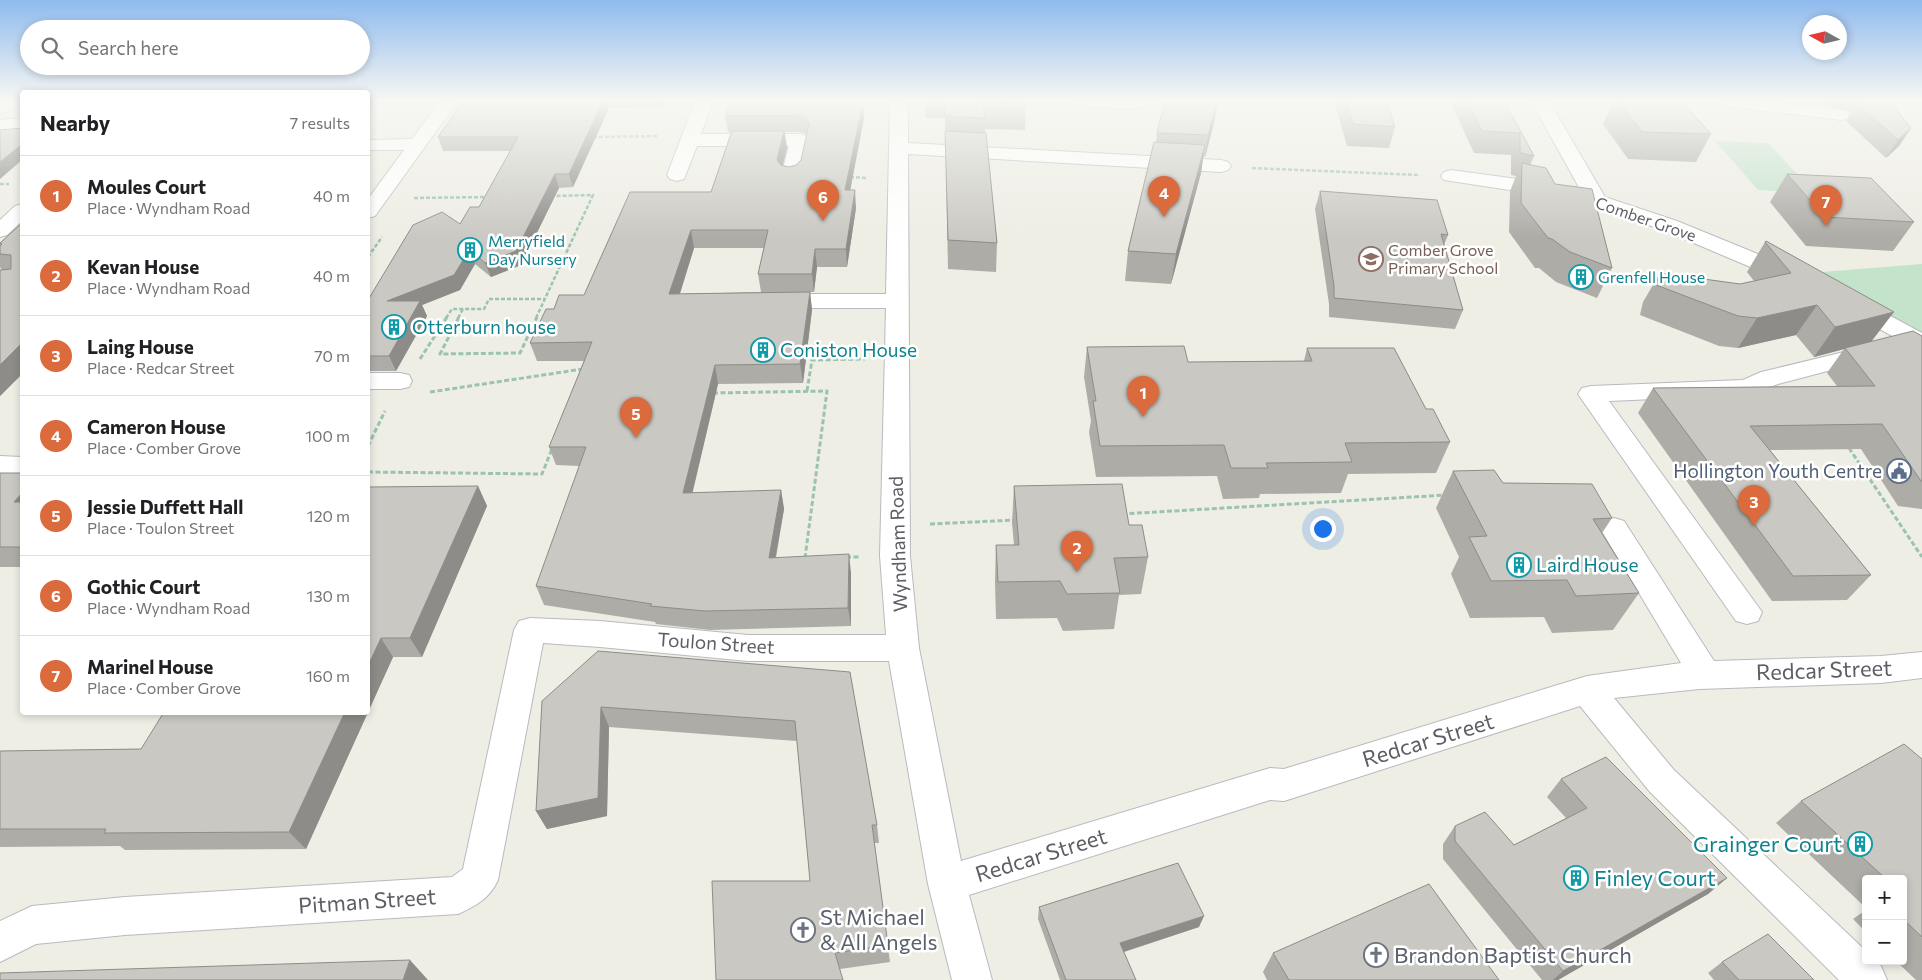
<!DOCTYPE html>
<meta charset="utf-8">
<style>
:root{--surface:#fff;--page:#f6f6f6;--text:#202124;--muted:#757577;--line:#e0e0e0;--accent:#db6b3d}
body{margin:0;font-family:Commissioner,sans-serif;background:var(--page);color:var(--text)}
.controls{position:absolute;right:15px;bottom:15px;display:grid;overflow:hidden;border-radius:5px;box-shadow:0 2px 8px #0003}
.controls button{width:45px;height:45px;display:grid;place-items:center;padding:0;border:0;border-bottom:1px solid var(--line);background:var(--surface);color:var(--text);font:25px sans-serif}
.compass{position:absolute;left:1802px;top:15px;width:45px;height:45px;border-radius:50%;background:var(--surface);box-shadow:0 2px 8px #0003;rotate:278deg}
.you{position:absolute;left:1322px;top:528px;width:18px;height:18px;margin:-12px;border:4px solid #fff;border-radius:50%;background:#1a73e8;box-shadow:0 0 0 8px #1a73e833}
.badge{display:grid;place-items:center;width:32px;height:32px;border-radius:50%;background:var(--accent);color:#fff;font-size:16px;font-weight:700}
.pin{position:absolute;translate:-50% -41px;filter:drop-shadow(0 1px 2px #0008)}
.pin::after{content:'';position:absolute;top:26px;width:18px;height:15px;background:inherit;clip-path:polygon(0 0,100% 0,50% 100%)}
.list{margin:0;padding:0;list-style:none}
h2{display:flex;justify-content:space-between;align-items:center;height:65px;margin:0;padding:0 20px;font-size:21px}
h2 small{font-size:16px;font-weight:400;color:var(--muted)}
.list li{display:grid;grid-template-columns:32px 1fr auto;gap:15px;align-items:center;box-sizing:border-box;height:80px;padding:0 20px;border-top:1px solid var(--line)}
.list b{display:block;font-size:19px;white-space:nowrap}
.list p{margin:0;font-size:16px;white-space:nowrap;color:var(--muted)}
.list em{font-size:16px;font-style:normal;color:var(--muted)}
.icon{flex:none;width:28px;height:28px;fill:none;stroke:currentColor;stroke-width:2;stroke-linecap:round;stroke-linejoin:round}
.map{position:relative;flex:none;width:1922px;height:980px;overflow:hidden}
.search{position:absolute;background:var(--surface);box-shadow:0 2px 8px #0003;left:20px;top:20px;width:350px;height:55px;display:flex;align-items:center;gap:12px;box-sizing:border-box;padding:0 18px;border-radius:28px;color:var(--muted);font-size:19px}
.panel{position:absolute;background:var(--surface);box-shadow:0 2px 8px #0003;left:20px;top:90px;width:350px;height:625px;border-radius:5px}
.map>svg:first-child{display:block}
.green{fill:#c3e3ca}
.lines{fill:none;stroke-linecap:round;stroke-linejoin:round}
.minor-casing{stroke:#b9babf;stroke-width:2}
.path-far1{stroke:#9cc3b1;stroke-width:2.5;stroke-dasharray:4 2;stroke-linecap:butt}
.path{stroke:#9cc3b1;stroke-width:3;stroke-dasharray:5 2.5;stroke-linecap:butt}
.minor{fill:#fff;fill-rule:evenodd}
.rail{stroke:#b7b7b8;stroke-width:2.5;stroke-dasharray:0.5 4.5;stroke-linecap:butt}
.wall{fill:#adaca7;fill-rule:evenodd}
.shaded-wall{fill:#8d8c88}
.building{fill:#c9c8c2;stroke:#8d8c88}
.labels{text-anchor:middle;stroke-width:5;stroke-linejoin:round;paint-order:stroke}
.far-street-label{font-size:16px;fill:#5c5e64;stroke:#fff}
.far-culture-label{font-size:16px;fill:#0d838f;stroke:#fff;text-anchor:start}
.far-education-label{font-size:16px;fill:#785e54;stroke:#fff;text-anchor:start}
.culture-label{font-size:19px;fill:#0d838f;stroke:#fff;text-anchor:start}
.service-label{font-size:19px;fill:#4e5e75;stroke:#fff;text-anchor:end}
.street-label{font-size:19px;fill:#5c5e64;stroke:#fff}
.near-street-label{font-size:22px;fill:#5c5e64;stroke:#fff}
.near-culture-label{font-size:22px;fill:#0d838f;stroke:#fff;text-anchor:end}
.near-worship-label{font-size:22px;fill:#5b616d;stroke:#fff;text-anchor:start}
</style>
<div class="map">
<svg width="1922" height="980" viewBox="0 0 1922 980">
<rect width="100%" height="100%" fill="#eeeee5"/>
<path class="green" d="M1715,141L1768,143L1815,193L1758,190Z
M1922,264V332L1810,273Z"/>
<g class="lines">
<defs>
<path id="minor" d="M0,101H16L6,112L0,113Z
M440,101H458L375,216L368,218V199L404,150H368V140L412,139Z
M695,101H713L701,134H800L807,136L809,140L801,176L798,180L791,182L784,180L781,176L789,146H697L684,179L677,181L670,179L667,175Z
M890,101H908V143L1221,160L1228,162L1231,166L1228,170L1221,172L908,154L910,556L919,648L961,861L1270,768L1284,769L1587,676L1681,663L1600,528L1604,521L1614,518L1624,521L1714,661L1881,656L1922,652V678L1881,683L1699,689L1614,698L1674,770L1866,951V961H1876L1881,966L1887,980H1839L1650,792L1580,706L1284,801L1270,800L969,895L992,980H952L928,884L889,661H748L600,647L543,643L498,880C490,898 476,906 458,914L125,935L36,944L0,962V921L32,906L125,897L452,877L463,869L514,630L519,621L530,618L600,621L748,635H886L880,556L886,308H775L767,306L764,301L767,296L775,294H886Z
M1073,101H1157L1154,105L1130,109L1082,106L1076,105Z
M1531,101H1549L1605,197L1677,221L1797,270L1800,275L1797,280L1789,282L1781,280L1663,230L1590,205L1543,195L1444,180L1441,176L1444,172L1451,170L1525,180L1581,191Z
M1716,101H1768L1841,110L1847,111L1850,115L1847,119L1841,120L1725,106L1719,105Z
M22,118V128L0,130V120Z
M22,204V221L7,235L0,237V220L15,206Z
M1853,298L1861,300L1922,333V350L1914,348L1845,310L1842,305L1845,300Z
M1873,345L1881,347L1885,352L1881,357L1778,384L1748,395L1609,401L1762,612L1758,621L1747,624L1736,621L1578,394L1582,388L1591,386L1743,380L1761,372Z
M368,373H400L409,375L412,381L409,387L400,389H368Z
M0,456L22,457V475L0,474Z"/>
</defs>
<use href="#minor" class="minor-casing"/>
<path class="path-far1" d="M593,137L659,136
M1252,168L1420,175
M850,177L868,178
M0,184H9
M414,198L488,197
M368,257L382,237
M446,318L452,309H484L489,299H545
M458,318L463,309
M536,318L593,195L552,196"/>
<path class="path" d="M459,317L440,354L520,353L537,317
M420,359L447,317
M807,391L812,360L865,359
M430,392L583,369V371
M713,393L827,391L805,558
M368,446L385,411
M1849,448L1922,557
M368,472L542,474L552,449
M1122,514L1446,495
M930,524L1016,520
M846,557H860"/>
<use href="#minor" class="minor"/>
<path class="rail" d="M1802,101L1840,106
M1881,101L1922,107
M1885,112L1922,117"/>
</g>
<path class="wall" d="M463,101H665L662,107L609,108L573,187L559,188L521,265L491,277L475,264L460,290L422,305L427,316L396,371H368V372V300L460,224L479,207L511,151H443L438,137Z
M843,101L864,118L850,190L856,208L847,267H817L814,292H810L812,310L803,383L718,384L692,493L781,490L784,509L776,558L851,573V626L710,630L656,624L655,622L544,605L536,586L580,466L556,465L549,447L584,361H537L530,343L554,309L584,295L711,192L731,132H728L725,116ZM785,132H800L807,134L801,160L796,165L789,167L782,165L787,148ZM694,248H764L758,274L761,292L680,294Z
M924,101H1026L1025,130L985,129L997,243L996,272L948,269L945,118H926Z
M1334,101H1386L1395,127L1389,148L1347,146Z
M1450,101H1504L1534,156L1530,165L1555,184L1612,268L1597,298L1556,282L1539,268H1535L1509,232L1510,191L1516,176L1511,175V155L1474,153Z
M1614,101H1681L1711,134L1696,162L1628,159L1603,124Z
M1824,101H1889L1911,128L1899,146L1886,158L1846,121L1851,113L1848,110L1831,107Z
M1214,123L1205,157H1203L1201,173L1171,284L1125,281L1128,251L1156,142L1157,133Z
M1787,174L1914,222L1893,251L1806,246L1770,202Z
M1320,191L1448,235L1444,245L1463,310L1455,329L1329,317V304L1315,209Z
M22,223V374L0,396V270H2L0,267V243Z
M1765,242L1872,341L1922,336V509L1898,506L1861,449L1770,450L1871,575L1847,600L1772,601L1638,413L1653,388L1837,386L1827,373L1844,349L1814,357L1796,335L1738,348L1719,346L1640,315L1643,302L1660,273L1740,284L1754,281L1747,272Z
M1087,347L1188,362L1304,361L1307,348L1426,409L1450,442L1436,473L1348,474L1341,493L1260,494L1259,498L1223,499L1217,476L1096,477L1089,432L1091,421L1084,377Z
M1453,471L1503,483L1612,518L1602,533L1639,593L1613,630L1552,633L1544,617L1470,618L1451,574L1459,557L1436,508Z
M0,473H22V567H0Z
M478,486L487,506L422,657H393L306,849L125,850L120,846L0,847V751L141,749L368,712V487Z
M1014,486L1129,525L1148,557L1141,594L1119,595L1114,629L1063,631L1057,618L996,619L995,582L996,545H1014L1012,523Z
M850,672L877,825L879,843H874L890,962L840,969L810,881L797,741L609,727L607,816L547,829L536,811L542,701Z
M1922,759V980H1916L1896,961H1903V879H1866V908L1776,823L1801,801Z
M1561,779L1727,878L1708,894L1558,980H1542L1443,859V844L1455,826L1514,845L1566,818L1547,797Z
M1039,907L1199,927L1124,952L1136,980H1060L1038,919Z
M1866,910V932L1853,919Z
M1273,953L1499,980H1267L1263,972Z
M1722,962L1814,980H1714L1708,973Z"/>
<path class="shaded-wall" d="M368,101H374L368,109Z
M603,101H608L609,108L573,187L569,174Z
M661,101H665L662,107Z
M1218,101L1214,123L1205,157L1208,135Z
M863,102L864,118L847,207L845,190Z
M1911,128L1899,146L1886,158L1898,140Z
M784,131L787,148L780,177L777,160Z
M22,144V160L0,179V162Z
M1205,145L1201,173L1171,284L1176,254Z
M555,174L559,188L521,265L491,277L485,263Z
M855,190L856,208L847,267L846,249Z
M691,230L694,248L674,312L669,294Z
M470,249L475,264L460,290L422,305L427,316L396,371L389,356L387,301Z
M815,249L817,267L814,292L812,274Z
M810,292L812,310L803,383L800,364Z
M1817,305L1796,335L1738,348L1757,318Z
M1894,312L1871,342L1814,357L1835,327Z
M22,343V374L0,396V365Z
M715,365L718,384L688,512L683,493Z
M478,486L487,506L422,657L410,638Z
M781,490L784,509L772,577L769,558Z
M22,493V511L14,502Z
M849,554L851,573V626L848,608Z
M381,638L393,657L306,849L289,832L345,712H368V666Z
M601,707L609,727L607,816L547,829L536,811Z
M1727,878L1708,894L1558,980H1553L1563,971Z
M1204,916L1199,927L1117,954L1120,943Z
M410,960L428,980H403Z"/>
<path class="building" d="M463,101H603L569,174H555L516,251L485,263L470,249L454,275L387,301H420L389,356H368V300L413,225L442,212L460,224L470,207H479L518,137H438Z
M731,101L863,102L845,190H855L846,249H815L812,274H758L768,230H691L669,294L810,292L800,364L715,365L683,493L781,490L769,558L849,554L848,608L705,611L650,606L652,604L536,586L586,447H549L592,342L530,343L546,309H554L559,295H584L630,192H711L732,131H784L777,160L781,165L789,167L796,165L801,160L809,124L806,118L798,116H725Z
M945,101H1026V103L983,102L985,118L945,116Z
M1165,101H1217L1208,135L1157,133Z
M1346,101H1386L1395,127L1353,124Z
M1467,101H1504L1534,156L1520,153V133L1482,131Z
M1618,101H1681L1711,134L1642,132Z
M1859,101H1889L1911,128L1898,140L1857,104Z
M22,128V144L0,162V130Z
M945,131L986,133L997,243L948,240Z
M1154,142L1205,145L1176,254L1128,251Z
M1522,163L1546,168L1555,184L1592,189L1612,268L1570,252L1552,239L1548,238L1521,203Z
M1787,174L1871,178L1914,222L1825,217Z
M1320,191L1437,200L1448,235L1441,234L1463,310L1334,298V286Z
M22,223V343L0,365V270L11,269V255L0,254V246L2,244L0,243Z
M1766,241L1894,312L1835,327L1817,305L1757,318L1738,316L1656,285L1660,273L1740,284L1791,273L1765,242Z
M1913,331L1922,336V481H1921L1882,424L1750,426L1871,575L1793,576L1653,388L1875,386L1845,348Z
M1184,346L1188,362L1312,361L1307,348H1394L1426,409H1433L1450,442L1345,443L1352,462L1266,463L1268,468H1231L1224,445L1100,446L1093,401H1096L1087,347Z
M1494,470L1503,483L1592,484L1612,518L1593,519L1639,593L1576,596L1567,580L1491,581L1469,537L1487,536L1453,471Z
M0,473H22V493L14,502H22V547H0Z
M1122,484L1129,525H1142L1148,557L1114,558L1120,593L1067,594L1060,581L998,582L996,545H1019L1014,486Z
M478,486L410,638H381L368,666V487Z
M598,651L850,672L877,825H872L888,945L835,953L843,980H716L712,881H810L795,721L601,707L598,798L536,811L542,701Z
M164,712H345L289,832L104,833L106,829H0V751L141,749Z
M1904,744L1922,759V937L1903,919V879H1886L1801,801Z
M1606,757L1727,878L1563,971L1455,841V826L1485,812L1514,845L1587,808L1561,779Z
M1178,863L1204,916L1120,943L1136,980H1066L1039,907Z
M1429,884L1499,980H1289L1273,953Z
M1768,934L1814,980H1739L1722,962Z
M410,960L403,980H0V973Z"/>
<linearGradient id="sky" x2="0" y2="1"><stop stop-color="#8fbbee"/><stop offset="0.42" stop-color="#f7f7f3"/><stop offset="1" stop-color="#f7f7f3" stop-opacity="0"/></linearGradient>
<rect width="1922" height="238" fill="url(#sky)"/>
<defs>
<symbol id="building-ring" viewBox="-11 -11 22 22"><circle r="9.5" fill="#fff" stroke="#0f9aa8" stroke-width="1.5"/><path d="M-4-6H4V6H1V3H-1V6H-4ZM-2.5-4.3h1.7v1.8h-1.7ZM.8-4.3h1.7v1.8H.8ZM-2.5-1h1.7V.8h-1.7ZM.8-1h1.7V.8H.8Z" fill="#0f9aa8"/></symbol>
<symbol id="school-ring" viewBox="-11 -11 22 22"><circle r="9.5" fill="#fff" stroke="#8d6e63" stroke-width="1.5"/><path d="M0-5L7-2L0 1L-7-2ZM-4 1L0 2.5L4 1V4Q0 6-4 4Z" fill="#8d6e63"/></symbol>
<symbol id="civic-ring" viewBox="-11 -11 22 22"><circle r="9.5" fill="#fff" stroke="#5c6f8a" stroke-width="1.5"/><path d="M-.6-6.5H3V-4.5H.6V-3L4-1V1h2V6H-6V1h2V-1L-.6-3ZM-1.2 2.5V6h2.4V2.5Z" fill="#5c6f8a"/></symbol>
<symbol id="church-ring" viewBox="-11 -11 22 22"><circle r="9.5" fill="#fff" stroke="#6b7280" stroke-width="1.5"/><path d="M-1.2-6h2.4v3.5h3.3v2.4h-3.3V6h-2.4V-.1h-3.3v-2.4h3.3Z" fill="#6b7280"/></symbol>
</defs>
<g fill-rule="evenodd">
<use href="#building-ring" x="456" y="236" width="28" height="28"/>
<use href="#school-ring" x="1357" y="245" width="28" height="28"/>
<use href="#building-ring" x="1567" y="263" width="28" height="28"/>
<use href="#building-ring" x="380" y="313" width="28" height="28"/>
<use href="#building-ring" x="749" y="336" width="28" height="28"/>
<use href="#civic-ring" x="1885" y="457" width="28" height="28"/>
<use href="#building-ring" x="1505" y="551" width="28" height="28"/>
<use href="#building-ring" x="1846" y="830" width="28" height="28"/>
<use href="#building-ring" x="1562" y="864" width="28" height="28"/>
<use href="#church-ring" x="789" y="916" width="28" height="28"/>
<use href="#church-ring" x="1362" y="941" width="28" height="28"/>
</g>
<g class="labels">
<g class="far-street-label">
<text transform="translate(1646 219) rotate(19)" y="6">Comber Grove</text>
</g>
<g class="far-culture-label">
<text x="488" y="247">Merryfield<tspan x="488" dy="18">Day Nursery</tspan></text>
<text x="1598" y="283">Grenfell House</text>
</g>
<g class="far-education-label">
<text x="1388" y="256">Comber Grove<tspan x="1388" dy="18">Primary School</tspan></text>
</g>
<g class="culture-label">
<text x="412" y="334">Otterburn house</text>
<text x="780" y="357">Coniston House</text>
<text x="1536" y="572">Laird House</text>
</g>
<g class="service-label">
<text x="1882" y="478">Hollington Youth Centre</text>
</g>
<g class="street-label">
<text transform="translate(898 544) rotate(-92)" y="7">Wyndham Road</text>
<text transform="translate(716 643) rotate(4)" y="7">Toulon Street</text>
</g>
<g class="near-street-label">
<text transform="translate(1824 670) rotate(-2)" y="8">Redcar Street</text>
<text transform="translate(1428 740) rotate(-17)" y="8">Redcar Street</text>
<text transform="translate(1041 855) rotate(-17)" y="8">Redcar Street</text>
<text transform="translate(367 901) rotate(-4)" y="8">Pitman Street</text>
</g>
<g class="near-culture-label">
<text x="1842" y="852">Grainger Court</text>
<text x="1594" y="886" text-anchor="start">Finley Court</text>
</g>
<g class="near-worship-label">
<text x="820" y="925">St Michael<tspan x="820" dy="25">&amp; All Angels</tspan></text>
<text x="1394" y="963">Brandon Baptist Church</text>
</g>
</g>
</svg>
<div class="controls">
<button>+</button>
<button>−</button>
</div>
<svg class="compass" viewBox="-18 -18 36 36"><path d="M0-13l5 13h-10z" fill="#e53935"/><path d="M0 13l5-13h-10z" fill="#757577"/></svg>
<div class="you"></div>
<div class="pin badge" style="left:1143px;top:417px">1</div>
<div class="pin badge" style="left:1077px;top:572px">2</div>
<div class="pin badge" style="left:1754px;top:526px">3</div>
<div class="pin badge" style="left:1164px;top:217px">4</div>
<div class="pin badge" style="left:636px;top:438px">5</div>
<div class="pin badge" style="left:823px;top:221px">6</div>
<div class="pin badge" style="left:1826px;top:226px">7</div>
<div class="search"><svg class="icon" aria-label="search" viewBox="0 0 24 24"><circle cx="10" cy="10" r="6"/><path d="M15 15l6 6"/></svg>Search here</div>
<section class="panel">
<h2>Nearby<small>7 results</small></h2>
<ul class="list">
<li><span class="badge">1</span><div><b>Moules Court</b><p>Place · Wyndham Road</p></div><em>40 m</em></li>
<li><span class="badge">2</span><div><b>Kevan House</b><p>Place · Wyndham Road</p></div><em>40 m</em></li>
<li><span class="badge">3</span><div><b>Laing House</b><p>Place · Redcar Street</p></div><em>70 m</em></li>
<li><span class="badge">4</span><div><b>Cameron House</b><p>Place · Comber Grove</p></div><em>100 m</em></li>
<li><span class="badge">5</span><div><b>Jessie Duffett Hall</b><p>Place · Toulon Street</p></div><em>120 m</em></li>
<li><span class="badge">6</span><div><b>Gothic Court</b><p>Place · Wyndham Road</p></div><em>130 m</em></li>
<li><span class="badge">7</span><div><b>Marinel House</b><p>Place · Comber Grove</p></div><em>160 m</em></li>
</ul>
</section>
</div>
